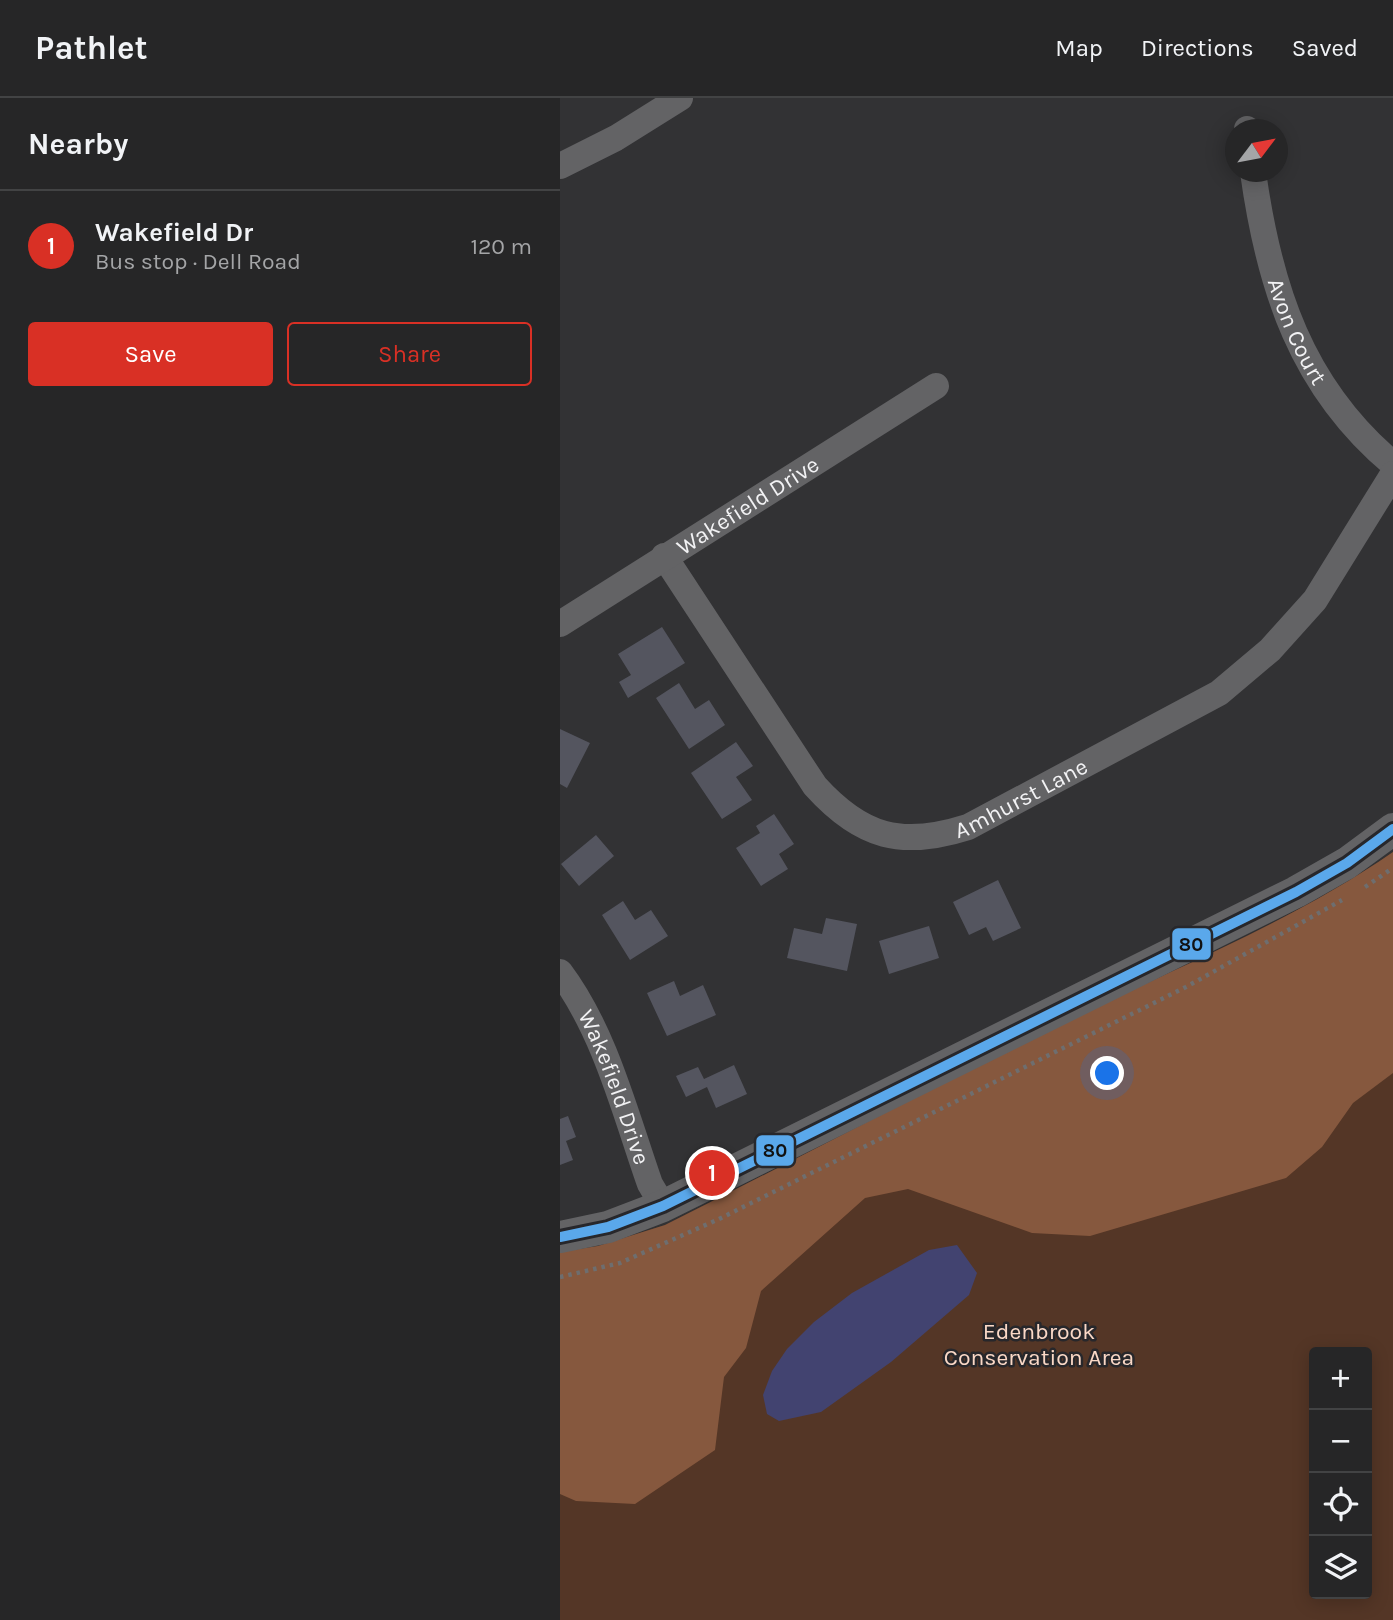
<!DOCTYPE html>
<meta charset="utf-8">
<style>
:root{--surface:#262627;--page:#323233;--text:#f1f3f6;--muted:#a4a5a7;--line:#424344;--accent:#d93025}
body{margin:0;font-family:Karla,sans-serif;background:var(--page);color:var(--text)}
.controls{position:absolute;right:21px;bottom:21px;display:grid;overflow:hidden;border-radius:7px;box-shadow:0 4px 18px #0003}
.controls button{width:63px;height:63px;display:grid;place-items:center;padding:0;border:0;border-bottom:2px solid var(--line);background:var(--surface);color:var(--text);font:35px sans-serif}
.compass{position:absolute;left:665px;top:21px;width:63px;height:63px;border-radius:50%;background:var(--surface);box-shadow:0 4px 18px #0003;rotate:58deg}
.you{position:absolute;left:548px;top:976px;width:24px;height:24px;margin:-18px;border:5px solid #fff;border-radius:50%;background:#1a73e8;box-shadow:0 0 0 10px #1a73e833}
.badge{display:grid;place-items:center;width:46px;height:46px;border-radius:50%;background:var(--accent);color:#fff;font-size:23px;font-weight:700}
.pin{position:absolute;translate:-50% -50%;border:4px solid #fff;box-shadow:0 2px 7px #0006}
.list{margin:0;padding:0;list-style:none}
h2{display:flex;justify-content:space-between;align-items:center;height:91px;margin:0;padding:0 28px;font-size:30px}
h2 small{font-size:23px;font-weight:400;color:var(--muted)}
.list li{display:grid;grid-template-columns:46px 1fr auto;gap:21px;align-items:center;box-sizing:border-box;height:112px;padding:0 28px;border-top:2px solid var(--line)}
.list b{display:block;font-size:26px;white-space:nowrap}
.list p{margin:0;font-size:23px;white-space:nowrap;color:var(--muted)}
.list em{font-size:23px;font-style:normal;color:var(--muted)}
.actions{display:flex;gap:14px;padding:21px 28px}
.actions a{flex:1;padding:16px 0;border:2px solid var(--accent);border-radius:7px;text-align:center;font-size:24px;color:var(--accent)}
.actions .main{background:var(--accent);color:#fff}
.icon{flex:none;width:38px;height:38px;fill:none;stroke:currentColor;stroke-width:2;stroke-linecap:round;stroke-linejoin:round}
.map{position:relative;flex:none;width:833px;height:1522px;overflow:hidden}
header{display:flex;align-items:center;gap:42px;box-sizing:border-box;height:98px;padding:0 35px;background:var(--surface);border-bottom:2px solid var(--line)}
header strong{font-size:33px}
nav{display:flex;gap:38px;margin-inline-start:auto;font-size:24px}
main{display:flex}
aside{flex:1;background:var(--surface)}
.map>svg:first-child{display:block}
.green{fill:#543626;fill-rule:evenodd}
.forest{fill:#86583e}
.water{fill:#424370}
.building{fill:#54555f}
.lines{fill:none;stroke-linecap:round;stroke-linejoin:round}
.path{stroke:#6e6e6f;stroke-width:4.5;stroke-dasharray:3.5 5;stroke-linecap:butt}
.minor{stroke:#636365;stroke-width:26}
.tertiary{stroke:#636365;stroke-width:32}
.bus-1-casing{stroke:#27272b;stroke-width:16}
.bus-1{stroke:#5aa8eb;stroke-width:10}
.labels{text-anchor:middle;stroke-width:5;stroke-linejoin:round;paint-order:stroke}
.street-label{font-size:23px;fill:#f2f2f4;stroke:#27272b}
.park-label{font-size:23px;fill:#fad8c6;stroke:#27272b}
.line-badge{stroke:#27272b;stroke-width:2.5}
.pale-badge-label{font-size:19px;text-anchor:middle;font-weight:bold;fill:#111}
</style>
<header>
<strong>Pathlet</strong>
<nav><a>Map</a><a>Directions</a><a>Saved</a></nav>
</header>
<main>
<aside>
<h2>Nearby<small></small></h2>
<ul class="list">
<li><span class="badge">1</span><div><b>Wakefield Dr</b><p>Bus stop · Dell Road</p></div><em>120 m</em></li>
</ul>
<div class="actions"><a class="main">Save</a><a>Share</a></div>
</aside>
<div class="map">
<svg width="833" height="1522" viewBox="0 0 833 1522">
<rect width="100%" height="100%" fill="#323234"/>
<path class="green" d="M833,754V1522H0V1154L38,1148L105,1127C241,1059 376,987 513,920C620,868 735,822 833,754ZM754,1254H807V1496H754Z"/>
<path class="forest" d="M833,754V975L793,1005L762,1049L726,1080L530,1138L472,1135L348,1091L305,1100L201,1193L186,1250L164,1279L155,1352L75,1406L16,1403L0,1396V1154L38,1148L105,1127C241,1059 376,987 513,920C620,868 735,822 833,754Z"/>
<path class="water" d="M397,1147L417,1175L409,1197L331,1264L261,1314L219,1323L207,1316L203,1297L212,1273L227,1251L254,1224L292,1195L369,1152Z"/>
<path class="building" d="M102,529L125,565L68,600L59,584L71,577L58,556Z
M119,585L135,611L149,602L165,627L129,651L96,600Z
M0,631L30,645L7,690L0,686Z
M176,644L193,668L176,679L192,702L162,721L131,675Z
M214,716L234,746L219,756L228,771L201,788L176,750L200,735L196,728Z
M36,737L54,758L19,788L1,766Z
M438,782L461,830L433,843L426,829L409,837L393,804Z
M63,803L75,822L91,812L108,838L70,862L42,817Z
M266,820L297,826L287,873L227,860L234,830L262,836Z
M369,828L379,860L329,876L319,843Z
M114,883L120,898L143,887L156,917L107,938L87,895Z
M174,967L187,996L156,1010L147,989L126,999L116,978L138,969L144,981Z
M8,1018L16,1039L6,1043L13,1062L0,1067V1021Z"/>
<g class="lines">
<path class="path" d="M805,789L833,770
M0,1179L60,1165L159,1121L626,889L782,802"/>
<g class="minor">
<path d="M687,31V32"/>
<path d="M0,68L56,40L120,0"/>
<path id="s1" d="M693,74C709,189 741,289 833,366"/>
<path id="s2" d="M104,458L255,688C302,740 342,750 408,729L659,595L710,552L755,502L833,376"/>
<path id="s3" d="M0,526L376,288"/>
<path id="s4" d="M0,874C45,934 65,1015 90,1086L103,1108"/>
</g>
<path class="tertiary" d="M0,1139L48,1129L103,1108L736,794L787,765L833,731"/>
<defs>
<path id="bus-1" d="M0,1139L48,1129L103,1108L736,794L787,765L833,731"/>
</defs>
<use href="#bus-1" class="bus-1-casing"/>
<use href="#bus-1" class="bus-1"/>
</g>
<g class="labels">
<g class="street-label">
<text dy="8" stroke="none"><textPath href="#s1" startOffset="166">Avon Court</textPath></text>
<text dy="8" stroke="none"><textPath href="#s3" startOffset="222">Wakefield Drive</textPath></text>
<text dy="8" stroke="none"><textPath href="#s2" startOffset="506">Amhurst Lane</textPath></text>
<text dy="8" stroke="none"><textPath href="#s4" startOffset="128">Wakefield Drive</textPath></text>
</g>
<g class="park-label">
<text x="479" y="1241">Edenbrook<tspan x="479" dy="26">Conservation Area</tspan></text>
</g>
</g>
<g class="line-badge">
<rect x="611" y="829" width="41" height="34" rx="7" fill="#5aa8eb"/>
<rect x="195" y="1036" width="40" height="33" rx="7" fill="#5aa8eb"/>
</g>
<g class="pale-badge-label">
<text x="631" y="853">80</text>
<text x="215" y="1059">80</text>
</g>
</svg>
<div class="controls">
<button>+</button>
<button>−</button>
<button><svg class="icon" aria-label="locate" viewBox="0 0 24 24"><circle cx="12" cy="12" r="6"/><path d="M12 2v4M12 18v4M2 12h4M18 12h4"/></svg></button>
<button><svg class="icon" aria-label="layers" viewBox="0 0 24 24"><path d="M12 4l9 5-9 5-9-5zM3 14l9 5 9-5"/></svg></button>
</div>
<svg class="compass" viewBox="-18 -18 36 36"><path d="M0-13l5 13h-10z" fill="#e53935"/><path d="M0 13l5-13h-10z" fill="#a4a5a7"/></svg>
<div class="you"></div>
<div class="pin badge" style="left:152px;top:1075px">1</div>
</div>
</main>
